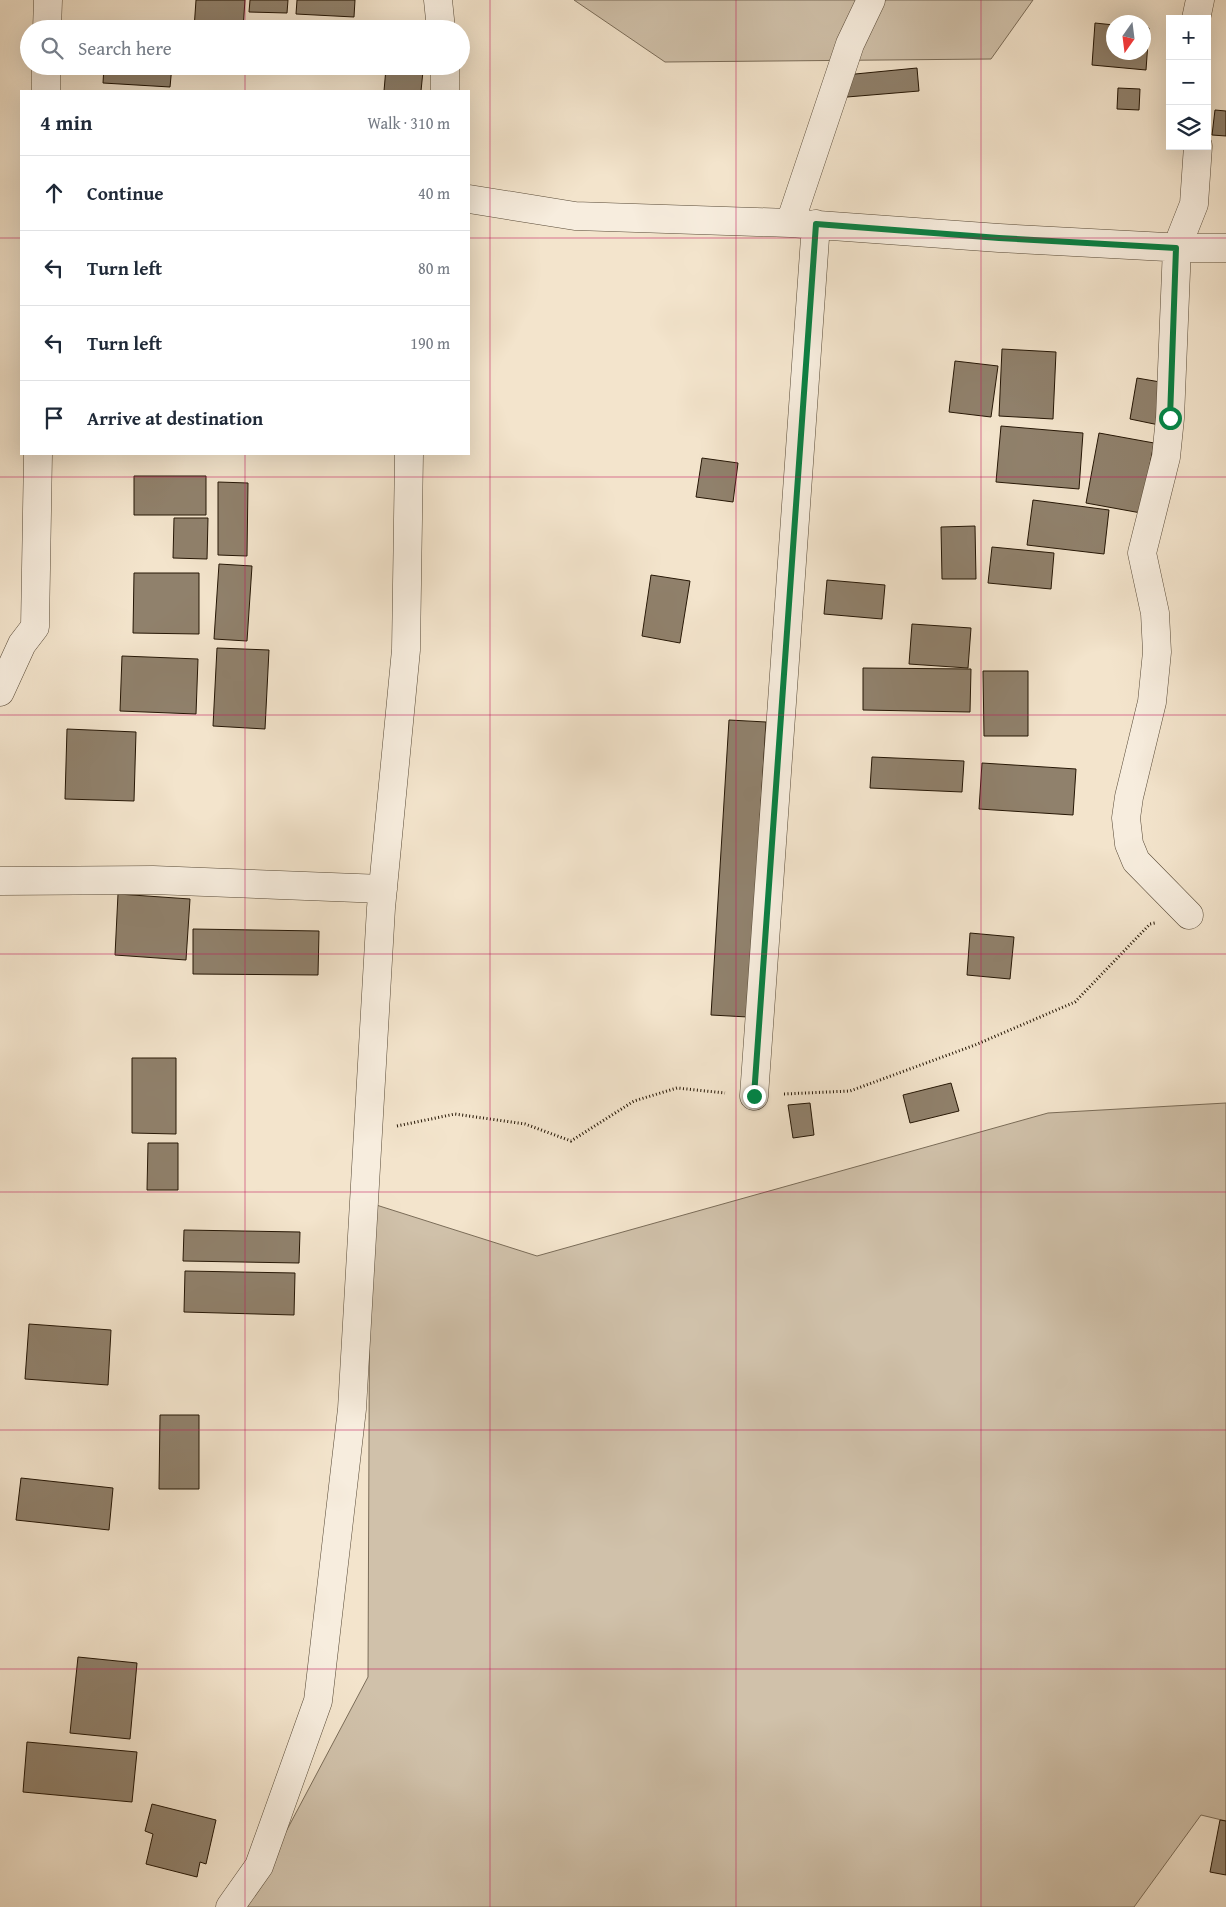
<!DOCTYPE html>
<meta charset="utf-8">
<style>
:root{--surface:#fff;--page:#f6f6f7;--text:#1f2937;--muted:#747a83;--line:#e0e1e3}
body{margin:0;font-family:"Gentium Book Plus",serif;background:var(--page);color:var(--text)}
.controls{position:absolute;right:15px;top:15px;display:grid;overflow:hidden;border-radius:0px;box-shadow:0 5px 20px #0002}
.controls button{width:45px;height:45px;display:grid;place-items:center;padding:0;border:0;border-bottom:1px solid var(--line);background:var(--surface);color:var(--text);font:25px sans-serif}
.compass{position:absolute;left:1106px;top:15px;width:45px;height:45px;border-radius:50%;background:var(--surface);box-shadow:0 5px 20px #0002;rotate:194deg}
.stop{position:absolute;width:15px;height:15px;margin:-11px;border:4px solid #0b8043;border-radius:50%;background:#fff}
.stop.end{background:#0b8043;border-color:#fff;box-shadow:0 1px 5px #0008}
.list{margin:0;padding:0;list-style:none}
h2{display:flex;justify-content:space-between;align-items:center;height:65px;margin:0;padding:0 20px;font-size:21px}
h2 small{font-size:16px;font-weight:400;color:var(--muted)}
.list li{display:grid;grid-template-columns:32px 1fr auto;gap:15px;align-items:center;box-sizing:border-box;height:75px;padding:0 20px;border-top:1px solid var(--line)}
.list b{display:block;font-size:19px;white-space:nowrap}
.list em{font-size:16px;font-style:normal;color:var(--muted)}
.icon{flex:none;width:28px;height:28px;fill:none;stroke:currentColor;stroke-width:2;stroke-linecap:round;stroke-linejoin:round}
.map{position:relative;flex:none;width:1226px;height:1907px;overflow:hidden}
.search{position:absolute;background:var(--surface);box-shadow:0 5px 20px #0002;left:20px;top:20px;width:450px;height:55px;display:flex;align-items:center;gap:12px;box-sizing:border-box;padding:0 18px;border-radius:28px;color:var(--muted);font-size:19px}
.panel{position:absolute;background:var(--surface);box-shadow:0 5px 20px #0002;left:20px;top:90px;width:450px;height:365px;border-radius:0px}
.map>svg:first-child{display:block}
.green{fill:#d0c1aa;stroke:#7a6c58}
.building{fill:#90816c;stroke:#251605}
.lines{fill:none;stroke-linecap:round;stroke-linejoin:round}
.minor-casing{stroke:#584a37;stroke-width:29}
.path{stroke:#251605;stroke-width:3;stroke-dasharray:1 2.5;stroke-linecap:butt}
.minor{stroke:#f7edde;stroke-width:28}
.route{stroke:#0b8043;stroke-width:6}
.grid{fill:none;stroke:#c2185b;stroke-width:1;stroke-opacity:0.55}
</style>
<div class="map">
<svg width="1226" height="1907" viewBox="0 0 1226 1907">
<rect width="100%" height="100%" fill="#f3e4cc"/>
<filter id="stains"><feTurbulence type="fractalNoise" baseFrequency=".004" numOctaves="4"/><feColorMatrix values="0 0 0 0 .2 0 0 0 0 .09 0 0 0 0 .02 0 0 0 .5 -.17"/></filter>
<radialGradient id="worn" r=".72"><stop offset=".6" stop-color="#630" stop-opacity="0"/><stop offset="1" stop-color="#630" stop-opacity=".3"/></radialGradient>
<path class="green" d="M574,0H1033L991,59L665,62Z
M1226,1103V1821L1201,1815L1134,1907H246L368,1677L370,1203L537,1256L1048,1113Z"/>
<path class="building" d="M196,0H245L243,29H194Z
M250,0H288L287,13L249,12Z
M297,0H355L354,17L296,14Z
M1095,23L1114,25V52H1144V27L1149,28L1146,70L1092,65Z
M104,66H172L170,87L103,83Z
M386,68L423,71L421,91H384Z
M917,68L919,91L847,97L845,75Z
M1118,88L1140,89L1139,110L1117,109Z
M1215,110L1226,111V136L1212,135Z
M1002,349L1056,352L1053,419L999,416Z
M955,361L998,366L991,417L949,412Z
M1137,378L1166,383L1159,425L1130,419Z
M1001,426L1083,433L1079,489L996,482Z
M1099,433L1154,443L1141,513L1086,503Z
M702,458L738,463L733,502L696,497Z
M134,476H206V515H134Z
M218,482L248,483L247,556L218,555Z
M1033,500L1109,510L1104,554L1027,545Z
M174,518H208L207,559L173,558Z
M975,526L976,579H942L941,527Z
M992,547L1054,553L1051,589L988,583Z
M219,564L252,566L247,641L214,639Z
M134,573H199V634L133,633Z
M651,575L690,581L680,643L642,636Z
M827,580L885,585L882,619L824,614Z
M912,624L971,628L968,668L909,664Z
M217,648L269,650L265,729L213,726Z
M122,656L198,659L196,714L120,711Z
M863,668L971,669L970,712L863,710Z
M983,671H1028V736H984Z
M729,720L766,722L748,1017L711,1015Z
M67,729L136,732L134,801L65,799Z
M872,757L964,761L962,792L870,788Z
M982,763L1076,769L1073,815L979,809Z
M118,894L190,899L186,960L115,955Z
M193,929L319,931L318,975L193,974Z
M970,933L1014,937L1010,979L967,975Z
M132,1058H176V1134L132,1133Z
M951,1083L959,1111L910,1123L903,1095Z
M810,1103L814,1135L793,1138L788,1105Z
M148,1143H178V1190H147Z
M184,1230L300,1232L299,1263L183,1261Z
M185,1271L295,1273L294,1315L184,1312Z
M29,1324L111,1330L108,1385L25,1379Z
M160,1415H199V1489H159Z
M21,1478L113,1488L109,1530L16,1520Z
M78,1657L137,1663L130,1739L70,1733Z
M27,1742L137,1752L132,1802L23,1792Z
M152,1804L216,1820L206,1864L200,1862L197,1877L146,1864L153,1834L145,1831Z
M1220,1820L1226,1821V1875L1210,1872Z"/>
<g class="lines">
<defs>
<path id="minor" d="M438,0L441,29
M1196,19L1200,0
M47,29L48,0
M445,66V91
M46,91V66
M469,199L575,216L790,223L999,238L1185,248H1226
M790,223L850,44L871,0
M0,692L22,644L35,627L38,454
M0,881L153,880L383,889
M1189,915L1136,861L1129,844L1126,818L1129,797L1152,702L1157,652L1155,613L1142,553L1166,457L1170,418L1177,247L1194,204L1198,146
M754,1096L816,224
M230,1907L259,1866L318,1701L352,1409L381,908L406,650L409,454"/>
</defs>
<use href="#minor" class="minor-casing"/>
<path class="path" d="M784,1094L850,1091L975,1045L1075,1002L1150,924L1155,923
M397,1126L455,1114L525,1124L571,1141L634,1101L677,1088L725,1093"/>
<use href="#minor" class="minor"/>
</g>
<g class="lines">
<path class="route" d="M754,1096L816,224L999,238L1176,248L1170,418"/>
</g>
<path class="grid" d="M245,0V29M490,0V1907M736,0V1907M981,0V1907M245,66V91M0,238H21M469,238H1226M245,454V1907M0,477H1226M0,715H1226M0,954H1226M0,1192H1226M0,1430H1226M0,1669H1226"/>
<rect width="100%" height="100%" filter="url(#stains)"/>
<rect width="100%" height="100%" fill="url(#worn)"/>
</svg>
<div class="controls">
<button>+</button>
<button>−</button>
<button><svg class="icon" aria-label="layers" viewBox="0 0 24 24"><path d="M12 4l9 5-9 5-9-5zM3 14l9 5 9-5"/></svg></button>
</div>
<svg class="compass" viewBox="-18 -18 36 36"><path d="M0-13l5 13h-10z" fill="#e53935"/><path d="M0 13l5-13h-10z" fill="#747a83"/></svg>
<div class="stop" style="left:1170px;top:418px"></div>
<div class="stop end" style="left:754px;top:1096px"></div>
<div class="search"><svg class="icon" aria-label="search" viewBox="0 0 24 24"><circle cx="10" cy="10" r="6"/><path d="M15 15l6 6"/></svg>Search here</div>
<section class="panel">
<h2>4 min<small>Walk · 310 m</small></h2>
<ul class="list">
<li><svg class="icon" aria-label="ahead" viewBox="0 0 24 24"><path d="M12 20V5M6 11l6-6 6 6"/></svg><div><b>Continue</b></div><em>40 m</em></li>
<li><svg class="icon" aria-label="left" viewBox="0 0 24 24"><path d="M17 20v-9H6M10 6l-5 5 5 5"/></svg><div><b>Turn left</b></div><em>80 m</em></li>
<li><svg class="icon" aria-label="left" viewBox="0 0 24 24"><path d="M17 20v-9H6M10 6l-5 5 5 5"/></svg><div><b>Turn left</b></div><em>190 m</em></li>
<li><svg class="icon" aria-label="arrive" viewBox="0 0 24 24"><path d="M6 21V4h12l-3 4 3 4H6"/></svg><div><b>Arrive at destination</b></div></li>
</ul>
</section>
</div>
